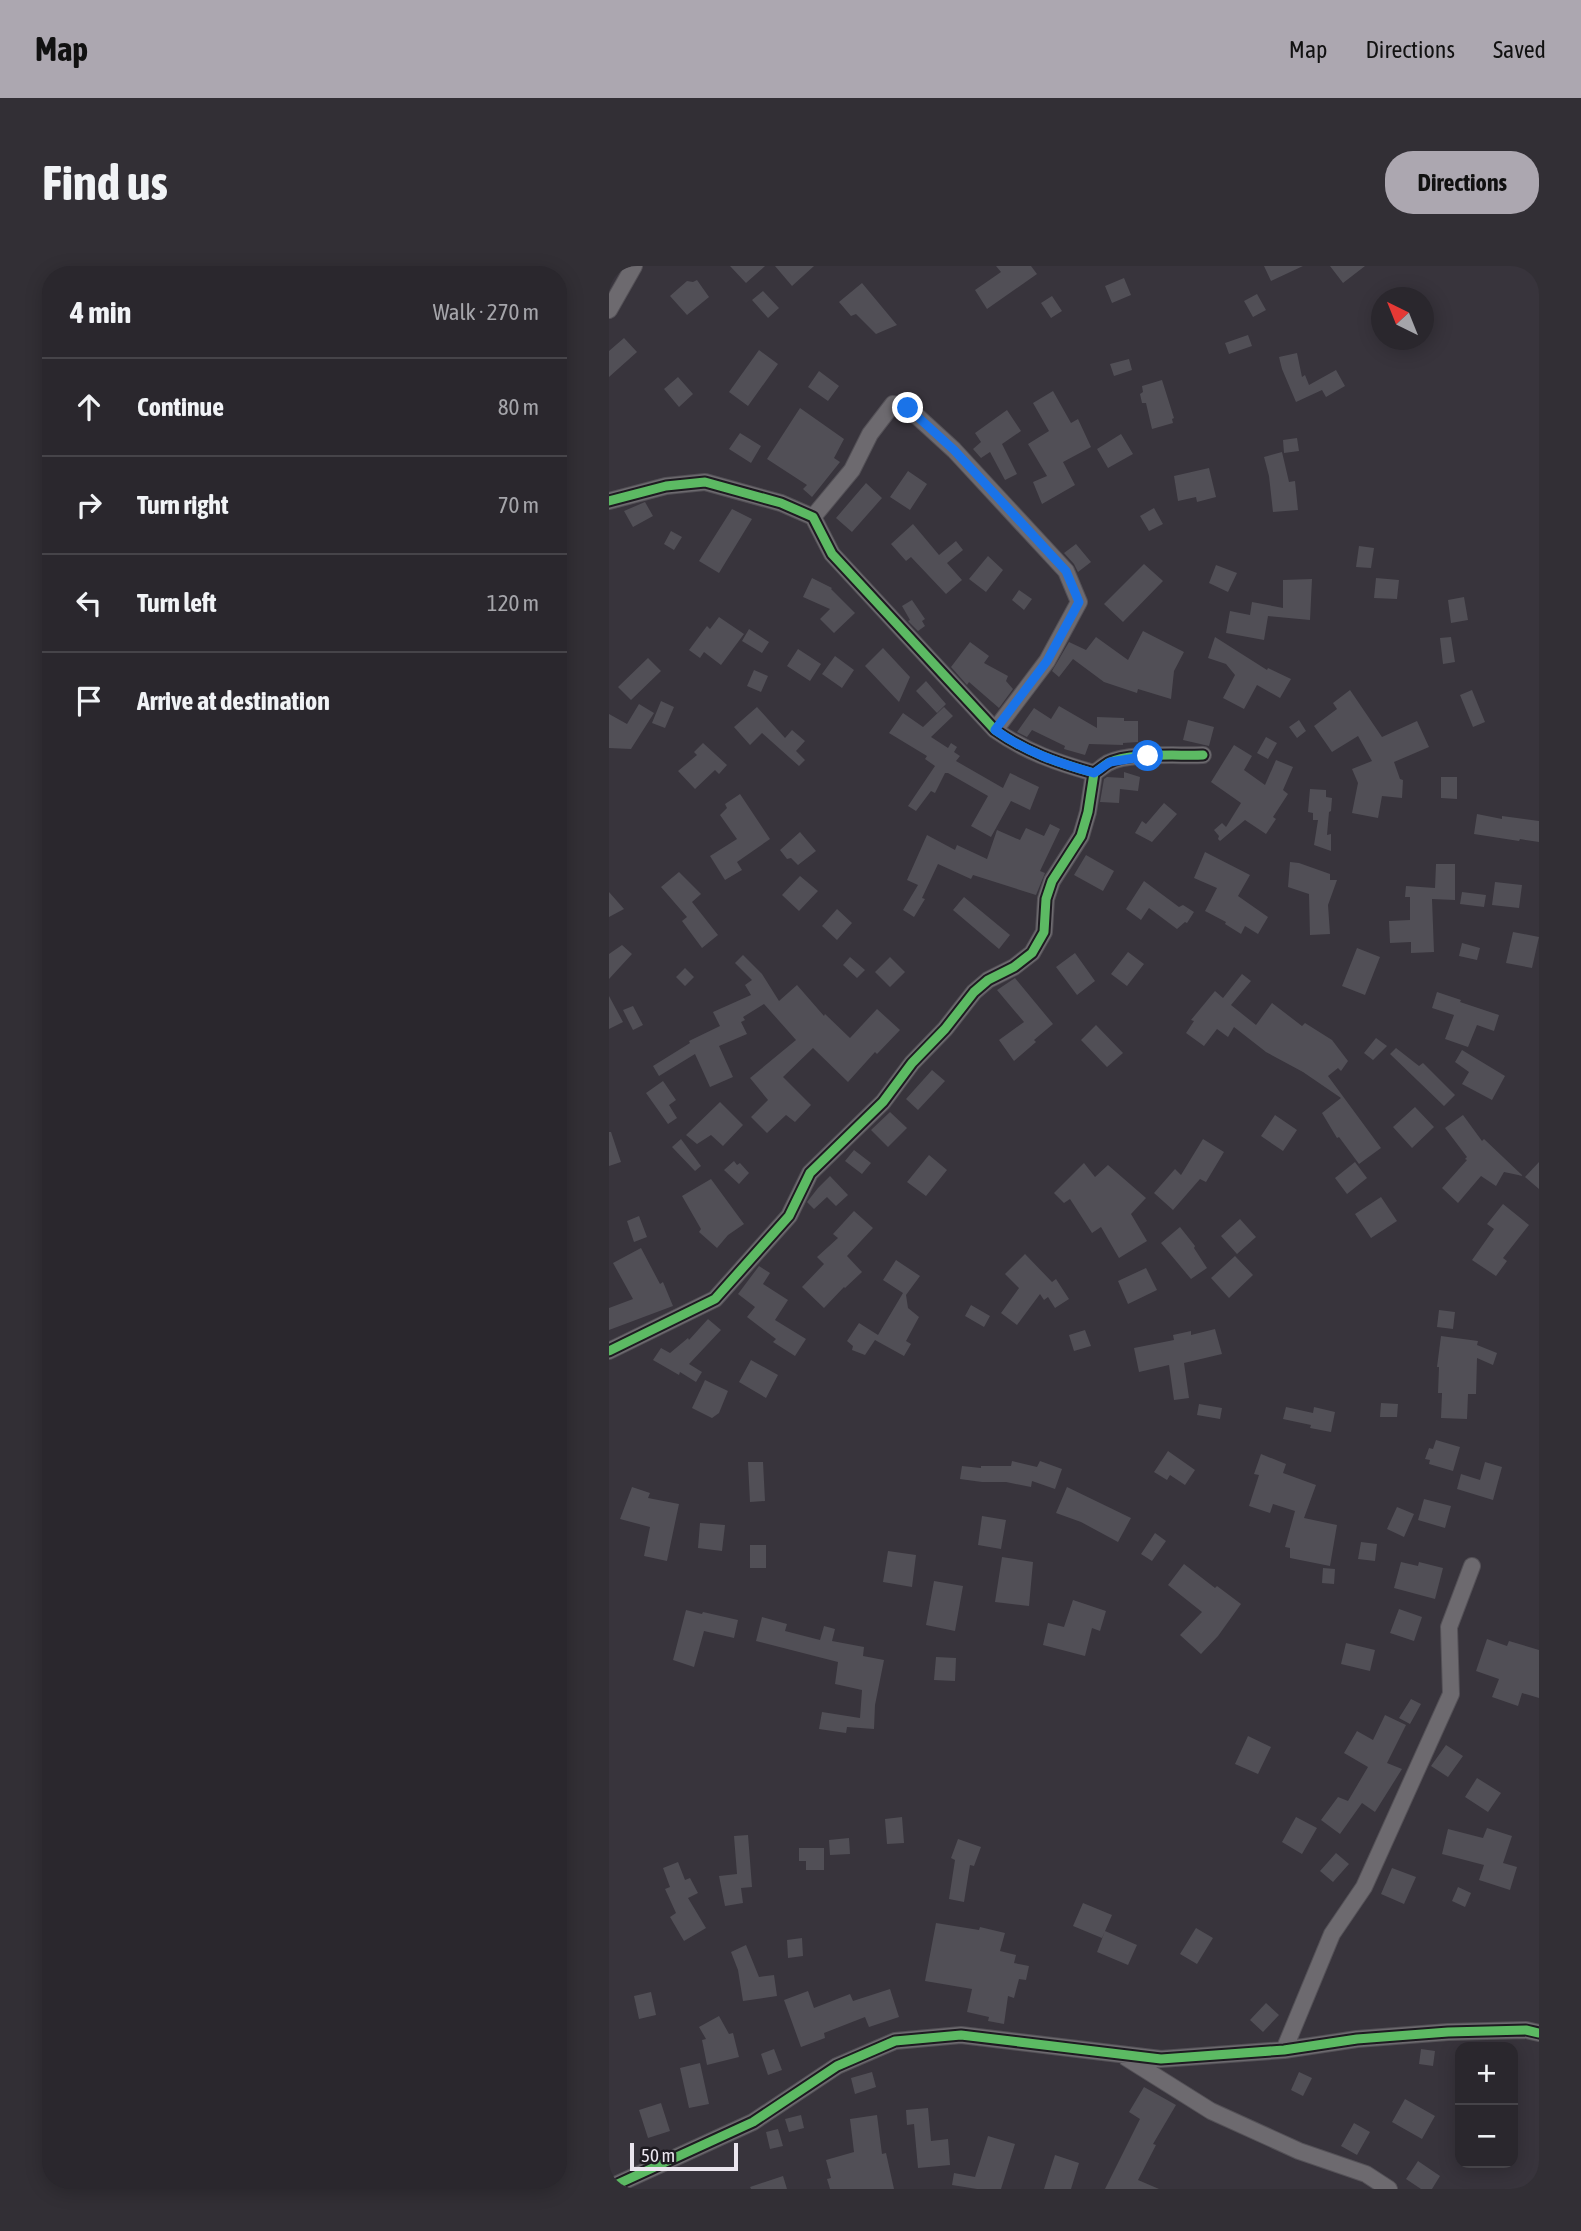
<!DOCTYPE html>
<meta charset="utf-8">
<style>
:root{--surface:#2a272d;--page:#322f35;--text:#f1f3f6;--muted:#a5a5aa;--line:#464449;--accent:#aca7b0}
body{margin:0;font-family:"Asap Condensed",sans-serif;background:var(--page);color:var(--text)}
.controls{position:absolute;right:21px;bottom:21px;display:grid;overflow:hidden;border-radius:14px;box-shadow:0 4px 18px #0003}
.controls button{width:63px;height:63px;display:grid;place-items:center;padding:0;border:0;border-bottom:2px solid var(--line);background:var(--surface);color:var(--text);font:35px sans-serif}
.compass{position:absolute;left:762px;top:21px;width:63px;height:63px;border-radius:50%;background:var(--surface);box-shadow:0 4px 18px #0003;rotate:317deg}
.scale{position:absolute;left:21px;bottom:18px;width:108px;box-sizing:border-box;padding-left:7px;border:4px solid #eae5ee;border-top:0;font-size:19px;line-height:24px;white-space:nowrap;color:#eae5ee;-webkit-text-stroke:5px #1e1b21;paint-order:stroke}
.stop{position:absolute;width:21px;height:21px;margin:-16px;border:5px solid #1a73e8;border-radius:50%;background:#fff}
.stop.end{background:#1a73e8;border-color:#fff;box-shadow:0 2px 7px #0008}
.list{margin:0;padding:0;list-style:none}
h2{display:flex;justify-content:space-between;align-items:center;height:91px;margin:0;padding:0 28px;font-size:30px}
h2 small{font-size:23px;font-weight:400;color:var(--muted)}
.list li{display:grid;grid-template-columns:46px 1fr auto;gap:21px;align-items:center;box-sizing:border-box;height:98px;padding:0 28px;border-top:2px solid var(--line)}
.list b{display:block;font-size:26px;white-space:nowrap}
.list em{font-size:23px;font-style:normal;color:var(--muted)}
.icon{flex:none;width:38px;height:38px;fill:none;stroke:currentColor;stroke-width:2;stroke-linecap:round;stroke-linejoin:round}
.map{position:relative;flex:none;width:930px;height:1923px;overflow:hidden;border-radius:28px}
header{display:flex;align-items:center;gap:42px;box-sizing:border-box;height:98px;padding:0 35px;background:var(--accent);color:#111}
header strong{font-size:33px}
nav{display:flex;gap:38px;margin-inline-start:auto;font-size:24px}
.intro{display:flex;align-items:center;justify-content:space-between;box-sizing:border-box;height:168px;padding:0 42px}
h1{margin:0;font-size:49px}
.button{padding:18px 32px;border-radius:28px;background:var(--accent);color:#111;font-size:24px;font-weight:700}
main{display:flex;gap:42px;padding:0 42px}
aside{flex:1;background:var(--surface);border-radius:28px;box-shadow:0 4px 18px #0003}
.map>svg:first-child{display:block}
.building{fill:#514f56}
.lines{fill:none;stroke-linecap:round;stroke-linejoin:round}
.minor-casing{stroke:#545157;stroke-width:18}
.minor{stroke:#6d6a6f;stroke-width:16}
.cycleway-casing{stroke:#1e1b21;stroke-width:13}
.cycleway{stroke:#5cba63;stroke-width:9}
.route{stroke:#1a73e8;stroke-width:9}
</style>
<header>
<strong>Map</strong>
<nav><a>Map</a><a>Directions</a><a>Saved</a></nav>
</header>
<div class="intro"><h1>Find us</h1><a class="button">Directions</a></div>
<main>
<aside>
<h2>4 min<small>Walk · 270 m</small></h2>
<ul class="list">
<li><svg class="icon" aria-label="ahead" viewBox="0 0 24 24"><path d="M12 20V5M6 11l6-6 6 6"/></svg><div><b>Continue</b></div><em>80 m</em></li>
<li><svg class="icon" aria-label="right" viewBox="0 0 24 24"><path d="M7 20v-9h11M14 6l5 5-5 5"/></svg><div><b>Turn right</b></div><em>70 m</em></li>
<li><svg class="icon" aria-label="left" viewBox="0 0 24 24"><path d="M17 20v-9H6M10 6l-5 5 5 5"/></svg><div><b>Turn left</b></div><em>120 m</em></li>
<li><svg class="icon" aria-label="arrive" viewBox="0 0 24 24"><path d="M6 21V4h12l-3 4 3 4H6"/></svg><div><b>Arrive at destination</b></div></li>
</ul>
</aside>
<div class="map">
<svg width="930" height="1923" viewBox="0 0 930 1923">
<rect width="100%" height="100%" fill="#38343c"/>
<path class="building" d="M121,0H156L137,17Z
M166,0H205L183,20Z
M387,0H422L428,8L378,43L366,24L392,6Z
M655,0H694L662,15Z
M721,0H756L734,17Z
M515,12L522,29L503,37L496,20Z
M88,14L100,31L78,49L61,30L78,15L84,16Z
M253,17L288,59L267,68L247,48L242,50L230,36Z
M154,25L170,42L159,52L143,34Z
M648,28L657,44L644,51L635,35Z
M443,30L453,45L442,52L432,37Z
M639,69L643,80L620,88L616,77Z
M15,72L28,86L0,111V85Z
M150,84L169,98L139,140L120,126Z
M688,87L693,111L696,109L700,119L727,104L736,120L717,131L713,124L687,136L673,103L670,91Z
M520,93L523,104L505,110L501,98Z
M210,105L230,120L219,135L199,121Z
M69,111L84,128L70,141L55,123Z
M553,114L565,152L563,153L564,157L543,163L537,137H533L531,128L534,126L533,120Z
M444,125L462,157L469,153L482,181L454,196L466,219L433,238L424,216L438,210L419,178L440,165L424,137Z
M191,142L235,173L225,192L231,196L203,231L194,223L198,219L158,193Z
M398,144L412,165L393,178L408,208L396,214L381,186L372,192L364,183L372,176L366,167Z
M131,167L152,180L142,197L120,183Z
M512,168L524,188L499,202L488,183Z
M688,172L690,185L675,187L674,174Z
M673,186L680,216L686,215L689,244L664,246L660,210L655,191Z
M600,202L607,231L588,236L587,231L569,235L565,210Z
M299,205L318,218L301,244L281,231Z
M257,217L273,232L243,266L227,252Z
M36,236L44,250L24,261L15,245Z
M545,242L554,258L540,265L531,250Z
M123,243L143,253L110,307L90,295Z
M304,258L330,289L347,275L354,284L338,297L353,314L337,328L302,291L297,295L282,278Z
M62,265L73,271L65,284L55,278Z
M467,278L482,296L469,306L465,298L455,287Z
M750,280L765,282L762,302L747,301Z
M379,290L394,304L377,326L360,313Z
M535,298L554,315L514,356L495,338Z
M607,299L628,307L619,326L600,317Z
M203,312L223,322L222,323L246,347L225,367L211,353L221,343L194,331Z
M767,312L790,314L788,333L765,332Z
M703,313L701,354L659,350L655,374L617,367L621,345L641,349L643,336L674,342V314Z
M410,324L423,333L415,344L403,334Z
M855,331L859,354L842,357L839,334Z
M303,334L316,353L313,355L316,360L309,365L299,355L301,354L293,340Z
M110,351L135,368L112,399L95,386L91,392L80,384L98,360L101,363Z
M140,363L160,376L153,387L133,375Z
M534,365L575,386L565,405L562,433L529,423L528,427L495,416L464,393L450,411L443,405L460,376L477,384L487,371L519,394Z
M606,371L658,404L659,402L682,413L671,432L648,419L635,443L614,432L626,409L617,398L599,392Z
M842,371L846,396L834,398L831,372Z
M361,376L380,390L375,397L399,410L397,415L404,423L390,442L360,416L358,419L342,401Z
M274,382L301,411L290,436L256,400Z
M189,383L212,398L201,415L178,400Z
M226,390L245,404L233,422L213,408Z
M39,392L52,405L22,434L9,421Z
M145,404L159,410L152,426L138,420Z
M317,415L337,438L328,447L307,425Z
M741,424L773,471L808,455L820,481L785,496L791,513L794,514L793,532L773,530L769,552L743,547L749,517L743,503L763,495L749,470L723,486L705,460L728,443L724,437Z
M863,424L876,456L864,461L851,429Z
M52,435L65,441L56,462L43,457Z
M30,438L45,447L22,483L0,482V448L18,458Z
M450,440L488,462V451L515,452V455H529V476L514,477V479L480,478L476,489L455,483L456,480L423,464L418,471L408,466L425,442L442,453Z
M148,441L176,472L183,464L196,475L187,485L196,494L190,500L153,467L141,479L125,461Z
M335,441L344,450L322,471L339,482L342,477L348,481L345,486L351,490L347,495L394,522L401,507L430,521L421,544L402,535L382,571L362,560L379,530L339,507H336L326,527L322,525L307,545L299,540L326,500L316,493L318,490L280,467L294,447L314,461Z
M579,454L605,461L600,480L574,474Z
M690,454L697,465L688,472L680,461Z
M657,471L668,477L659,493L648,487Z
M94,477L118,499L110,508L106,504L86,523L69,505L88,489L85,486Z
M625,479L643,490L635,504L656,519L667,494L684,501L674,524L679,528L664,551L667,553L657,568L636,554L611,575L609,573L610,570L605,564L613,557L617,561L632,537L602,516Z
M515,506L531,511L529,525L511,523L510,537L491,536L495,513L498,511L515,512Z
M832,511H848V533L832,532Z
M701,523L717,524V531L723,532L722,545L720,546L718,569L722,568V585L705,579L709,554H704V547L699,546Z
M131,528L161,573L128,596L133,604L116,614L101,590L128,573L111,549L118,542L116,538Z
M555,537L568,548L543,576L526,567L533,555L537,558Z
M868,548L893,553V550L930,555V576L911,573L910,575L865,568Z
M441,558L451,563L431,605L436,607L427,629L364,609L362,613L329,598L313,632L316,633L305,651L294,644L309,619L298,614L318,569L346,584L348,579L378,593L388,564L411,574L417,562L435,570Z
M191,566L207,585L189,599L182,592L178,593L171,584Z
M596,586L641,609L629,630L659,651L649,668L636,660L632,668L616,658L617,656L596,645L608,622L585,612Z
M477,589L505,605L494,625L465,609Z
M681,596L690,597L721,608V614H728L719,639L721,668L701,669L700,628L679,621Z
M827,598H846V634L823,633L825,686L802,687V676L781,677L780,655L801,654V631H796L797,620L826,622Z
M70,606L92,628L83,636L109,669L93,682L73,655L78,651L52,621Z
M191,610L209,625L190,645L173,629Z
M535,615L570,641L574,639L585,646L578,657L576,656L568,663L540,642L532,654L517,643Z
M886,616L913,619L910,642L883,639Z
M0,626L15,643L0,651Z
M853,626L877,629L875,641L851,638Z
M355,631L401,669L390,683L344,644Z
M228,643L243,657L228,674L213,660Z
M904,666L930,671L923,702L897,697Z
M853,677L871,682L868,694L850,690Z
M13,679L23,688L0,713V688Z
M748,682L771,691L756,729L733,720Z
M519,686L535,698L518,720L502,708Z
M466,687L486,715L468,729L447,701Z
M134,689L153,708L170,735L188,719L215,750L216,748L241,772L268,743L291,764L268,788L266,786L239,816L204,782L174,811L202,839L186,856L177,849L158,867L142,851L159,834L141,812L187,774L155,738L134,751L136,754L132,756L138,768L110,780L124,811L101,821L86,788L50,810L44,800L81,777L80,775L111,760L104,746L142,729L136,719L143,714L126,697Z
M241,691L256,704L248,712L234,699Z
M281,691L296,706L281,721L266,706Z
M76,702L85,711L76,720L67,711Z
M633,708L642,715L622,739L647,759L663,737L693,760L696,757L723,774L739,795L732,805L729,802L719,810L772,882L750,898L730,871L728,872L713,847L732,832L694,806L657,786L625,761L619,771L608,763L595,780L577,767L585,755L582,754L606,725L614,732Z
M406,712L444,758L425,774L427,776L405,795L390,774L415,756L388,724Z
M828,726L852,734L851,736L890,749L885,765L868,759L859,781L836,773L845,749L823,742Z
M0,730L14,756L0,763Z
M24,740L34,759L24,764L14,744Z
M487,759L514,787L498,801L472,774Z
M767,772L778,780L764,794L755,787Z
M787,782L810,800L814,797L846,829L835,840L781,788Z
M853,784L896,810L883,834L853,818L860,806L846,796Z
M323,804L336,815L309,844L297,833Z
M54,815L67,834L60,839L68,852L59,858L37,827Z
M111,836L134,859L114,880L102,869L88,878L77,869Z
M806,841L825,861L803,882L784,861Z
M281,846L298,862L279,881L262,864Z
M666,849L688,864L674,885L652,870Z
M854,849L873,875L875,873L914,910L895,906L887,920L872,910L849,937L833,922L858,894L856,893L858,891L836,862Z
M0,866H2L12,896L0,900Z
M72,873L92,900L86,905L63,881Z
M594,873L615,886L597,916L591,913L564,944L545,927L566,903L572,909Z
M245,884L262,897L253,908L236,895Z
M320,889L338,904L317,930L298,916Z
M125,895L128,899L131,897L140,907L130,918L115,904Z
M746,896L758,912L738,928L726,912Z
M930,896V923L916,911Z
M475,897L486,911L499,899L537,932L522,948L538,975L510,992L492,961L483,967L461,933L455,937L445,927Z
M221,910L239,929L227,940L218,931L205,943L198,936L209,922Z
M102,913L135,958L119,969L108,982L90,966L92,963L73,930Z
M772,931L788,955L762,972L746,948Z
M894,938L920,959L894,992L898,995L887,1010L863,994L885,963L878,958Z
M245,945L264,962L238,990L253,1006L236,1022L235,1021L215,1042L193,1021L215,998L208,991L229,972L224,968Z
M30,950L38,971L25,976L18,955Z
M631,953L647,971L628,988L612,970Z
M571,961L586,980L585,982L598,1002L582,1013L552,977Z
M32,982L51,1018L54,1016L64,1040L0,1064V1042L24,1033L4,997Z
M416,988L443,1016L447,1013L460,1033L446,1042L439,1031L435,1034L431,1028L408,1059L392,1047L410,1022L396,1008Z
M626,990L644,1009L620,1032L602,1012Z
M287,994L311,1010L297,1029L299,1042L310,1051L297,1075L302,1078L295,1090L266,1074L256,1089L243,1084L244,1080L238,1075L250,1057L269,1069L294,1027L274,1014Z
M150,1000L161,1007L154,1018L179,1034L166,1054L197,1073L186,1090L164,1076L167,1073L138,1051L146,1041L129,1028Z
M537,1002L548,1024L519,1038L509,1015Z
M362,1039L381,1050L375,1061L356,1050Z
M830,1044L846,1046L844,1063L828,1061Z
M99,1053L112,1064L80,1098L93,1106L87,1116L71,1106L70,1109L44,1094L52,1082L61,1087L79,1072L80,1074Z
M606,1063L613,1088L575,1097L580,1132L565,1134L560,1099L530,1106L525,1082L565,1074L564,1069L582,1065V1069Z
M476,1064L482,1080L465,1085L460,1069Z
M832,1070L869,1075L868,1079L888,1087L884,1099L868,1092L867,1128H859L858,1153L832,1152L833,1127H829L830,1101H828Z
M142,1094L169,1109L157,1132L130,1116Z
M96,1114L119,1125L110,1147L103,1152L83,1142Z
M772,1137L789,1138L788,1151H771Z
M590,1138L613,1142L611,1153L588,1149Z
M677,1141L704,1147L705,1141L726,1146L722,1166L701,1162L702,1159L674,1153Z
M827,1174L851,1181L844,1205L820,1198L821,1194L816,1193L820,1182L824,1183Z
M559,1185L586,1204L576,1219L561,1209L558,1214L545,1206Z
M652,1188L677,1198L674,1207L707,1219L695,1252L728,1259L721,1300L681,1292V1282L676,1281L686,1245L664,1238L661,1247L640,1240L650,1209L645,1208Z
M403,1195L428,1201L431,1195L453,1203L446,1223L423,1215L422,1221L397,1216H373L351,1213L353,1200L372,1202V1200H402Z
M139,1196H154L156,1235L141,1236Z
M876,1196L893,1201L884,1234L848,1223L852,1208L871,1214Z
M23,1221L41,1227L39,1232L70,1238L58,1295L35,1290L41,1261L11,1253Z
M458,1221L522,1252L509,1276L472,1256L447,1247Z
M815,1233L842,1240L836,1262L809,1254Z
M788,1241L805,1248L795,1271L778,1263Z
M373,1250L397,1254L392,1283L369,1279Z
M91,1257L116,1259L113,1285L89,1282Z
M546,1267L557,1275L543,1295L532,1288Z
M752,1276L768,1278L766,1295L749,1293Z
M141,1279H157V1302H141Z
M279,1285L307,1289L303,1321L274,1316Z
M393,1291L424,1296L420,1340L386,1336Z
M792,1296L809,1300L810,1296L834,1302L826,1333L785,1322Z
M575,1298L606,1322L608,1320L632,1338L609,1370L592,1388L571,1369L593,1346L559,1319Z
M714,1302L726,1303L725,1318L713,1317Z
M325,1315L354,1320L346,1365L317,1359Z
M464,1334L497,1345L491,1365L483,1362L476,1390L434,1379L439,1357L455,1361Z
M790,1343L813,1351L805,1375L781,1367Z
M77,1344L93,1348L94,1346L129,1354L125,1372L95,1365L85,1401L64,1394Z
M153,1351L178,1358L176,1365L211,1374L215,1360L226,1363L223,1375L255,1381L254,1390L275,1394L266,1439L265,1463L238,1461L237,1467L210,1463L213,1446L251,1452L253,1424L226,1418L229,1396L147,1375Z
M878,1373L898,1380L900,1375L930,1384V1432L913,1427L909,1440L883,1431L890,1413L867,1405Z
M737,1377L766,1384L761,1405L732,1398Z
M327,1391L347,1392L346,1415L325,1414Z
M802,1433L812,1438L801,1458L790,1452Z
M776,1449L797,1459L778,1497L793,1503L766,1546L753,1537L731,1568L712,1554L729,1531L739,1535L759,1501L735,1487L748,1465L764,1474Z
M639,1470L662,1481L649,1508L626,1498Z
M837,1479L854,1490L839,1511L822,1500Z
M868,1512L892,1527L879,1546L856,1531Z
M293,1551L295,1577L278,1578L276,1553Z
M687,1551L708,1562L693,1588L673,1576Z
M878,1562L903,1570L894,1597L908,1601L901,1624L870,1614L875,1599L833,1588L839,1563L874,1572Z
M139,1569L143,1621L132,1622L134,1637L116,1640L110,1610L128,1608L125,1570Z
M240,1572L241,1588L221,1589L220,1574Z
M349,1573L372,1581L365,1600L361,1599L355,1636L340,1633L346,1594L342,1592Z
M190,1582H215V1604H197V1595H190Z
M727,1587L740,1598L724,1616L711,1605Z
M69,1596L76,1614L81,1612L89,1627L79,1632L97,1662L75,1675L61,1651L67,1647L56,1623L61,1621L54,1602Z
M783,1602L807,1611L795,1638L772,1628Z
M849,1621L862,1627L856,1641L843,1635Z
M474,1637L503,1649L493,1672L464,1660Z
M327,1657L370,1664L371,1661L396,1667L391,1685L407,1689L405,1697L420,1700L417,1714L410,1713L405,1732L399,1730L395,1758L379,1755L380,1751L358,1746L363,1723L316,1715Z
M587,1662L604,1672L588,1698L571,1688Z
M496,1665L528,1679L519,1699L488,1686Z
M193,1672L194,1690L179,1692L178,1674Z
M137,1679L150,1711L165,1709L168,1730L134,1735L129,1704L122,1686Z
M281,1723L290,1751L260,1761L256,1751L215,1767L216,1772L192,1781L175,1734L199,1725L205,1742L241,1728L244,1735Z
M42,1726L47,1749L30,1753L25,1730Z
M657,1737L670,1749L654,1766L641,1754Z
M110,1750L120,1768L124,1767L130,1791L98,1799L93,1774L97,1773L90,1761Z
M165,1783L173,1804L159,1809L152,1788Z
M812,1783L826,1785L824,1800L810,1798Z
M91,1797L100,1838L80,1842L71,1802Z
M263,1806L267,1821L246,1828L242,1812Z
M690,1806L703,1812L694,1830L682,1824Z
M535,1821L567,1839L544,1878L547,1879L529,1914L550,1923H496L531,1853L520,1846Z
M796,1833L826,1850L813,1873L783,1856Z
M52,1837L61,1865L39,1872L30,1844Z
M319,1842L322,1875L339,1873L341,1899L309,1902L305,1858L298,1859L297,1844Z
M192,1849L195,1862L180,1866L176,1853Z
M268,1849L273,1888L277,1887L285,1923H221L218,1913L222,1912L217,1894L245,1886L241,1853Z
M745,1857L761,1866L748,1889L732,1880Z
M169,1863L174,1880L161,1883L157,1866Z
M379,1870L406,1878L392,1923H368L343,1919L345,1907L366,1911Z
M446,1889L470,1897L462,1923H435Z
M809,1895L831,1910L823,1923H812L797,1913Z
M174,1910L178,1923H142L141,1921Z"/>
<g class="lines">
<defs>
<path id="minor" d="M0,44L25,0
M0,235L57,220L96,216L172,237L204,251L223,288L386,464C417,486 449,497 485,507
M204,251L243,204L261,168L284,138L299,142L345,184L457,305L470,336L438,395L386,464
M0,1085L106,1033L180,950L201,907L274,836L303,797L336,763L365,726L379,714L405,701L423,687L435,666L437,633L443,615L472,570L479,546L485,507C490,504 494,500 499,497C519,486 570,490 594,489
M675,1784L723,1668L755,1621L842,1428L840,1361L863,1300
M516,1791L602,1845L690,1885L757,1908L780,1923
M0,1922L144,1856L228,1800L286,1775L352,1769L552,1793L675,1784L748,1773L839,1766L917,1764L930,1767"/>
</defs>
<use href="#minor" class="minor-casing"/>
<use href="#minor" class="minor"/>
<defs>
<path id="cycleway" d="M0,235L57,220L96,216L172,237L204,251L223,288L386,464C417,486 449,497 485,507
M0,1085L106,1033L180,950L201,907L274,836L303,797L336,763L365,726L379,714L405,701L423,687L435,666L437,633L443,615L472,570L479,546L485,507C490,504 494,500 499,497C519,486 570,490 594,489
M0,1922L144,1856L228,1800L286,1775L352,1769L552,1793L675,1784L748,1773L839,1766L917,1764L930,1767"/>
</defs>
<use href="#cycleway" class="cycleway-casing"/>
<use href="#cycleway" class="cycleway"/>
</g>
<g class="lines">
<path class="route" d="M299,142L345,184L457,305L470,336L438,395L386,464C417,486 449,497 485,507L501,496L539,490"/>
</g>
</svg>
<div class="controls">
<button>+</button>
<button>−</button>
</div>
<svg class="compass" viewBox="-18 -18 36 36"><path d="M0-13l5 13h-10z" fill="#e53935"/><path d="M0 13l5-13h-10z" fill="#a5a5aa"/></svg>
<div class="scale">50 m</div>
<div class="stop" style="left:539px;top:490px"></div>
<div class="stop end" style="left:299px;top:142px"></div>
</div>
</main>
